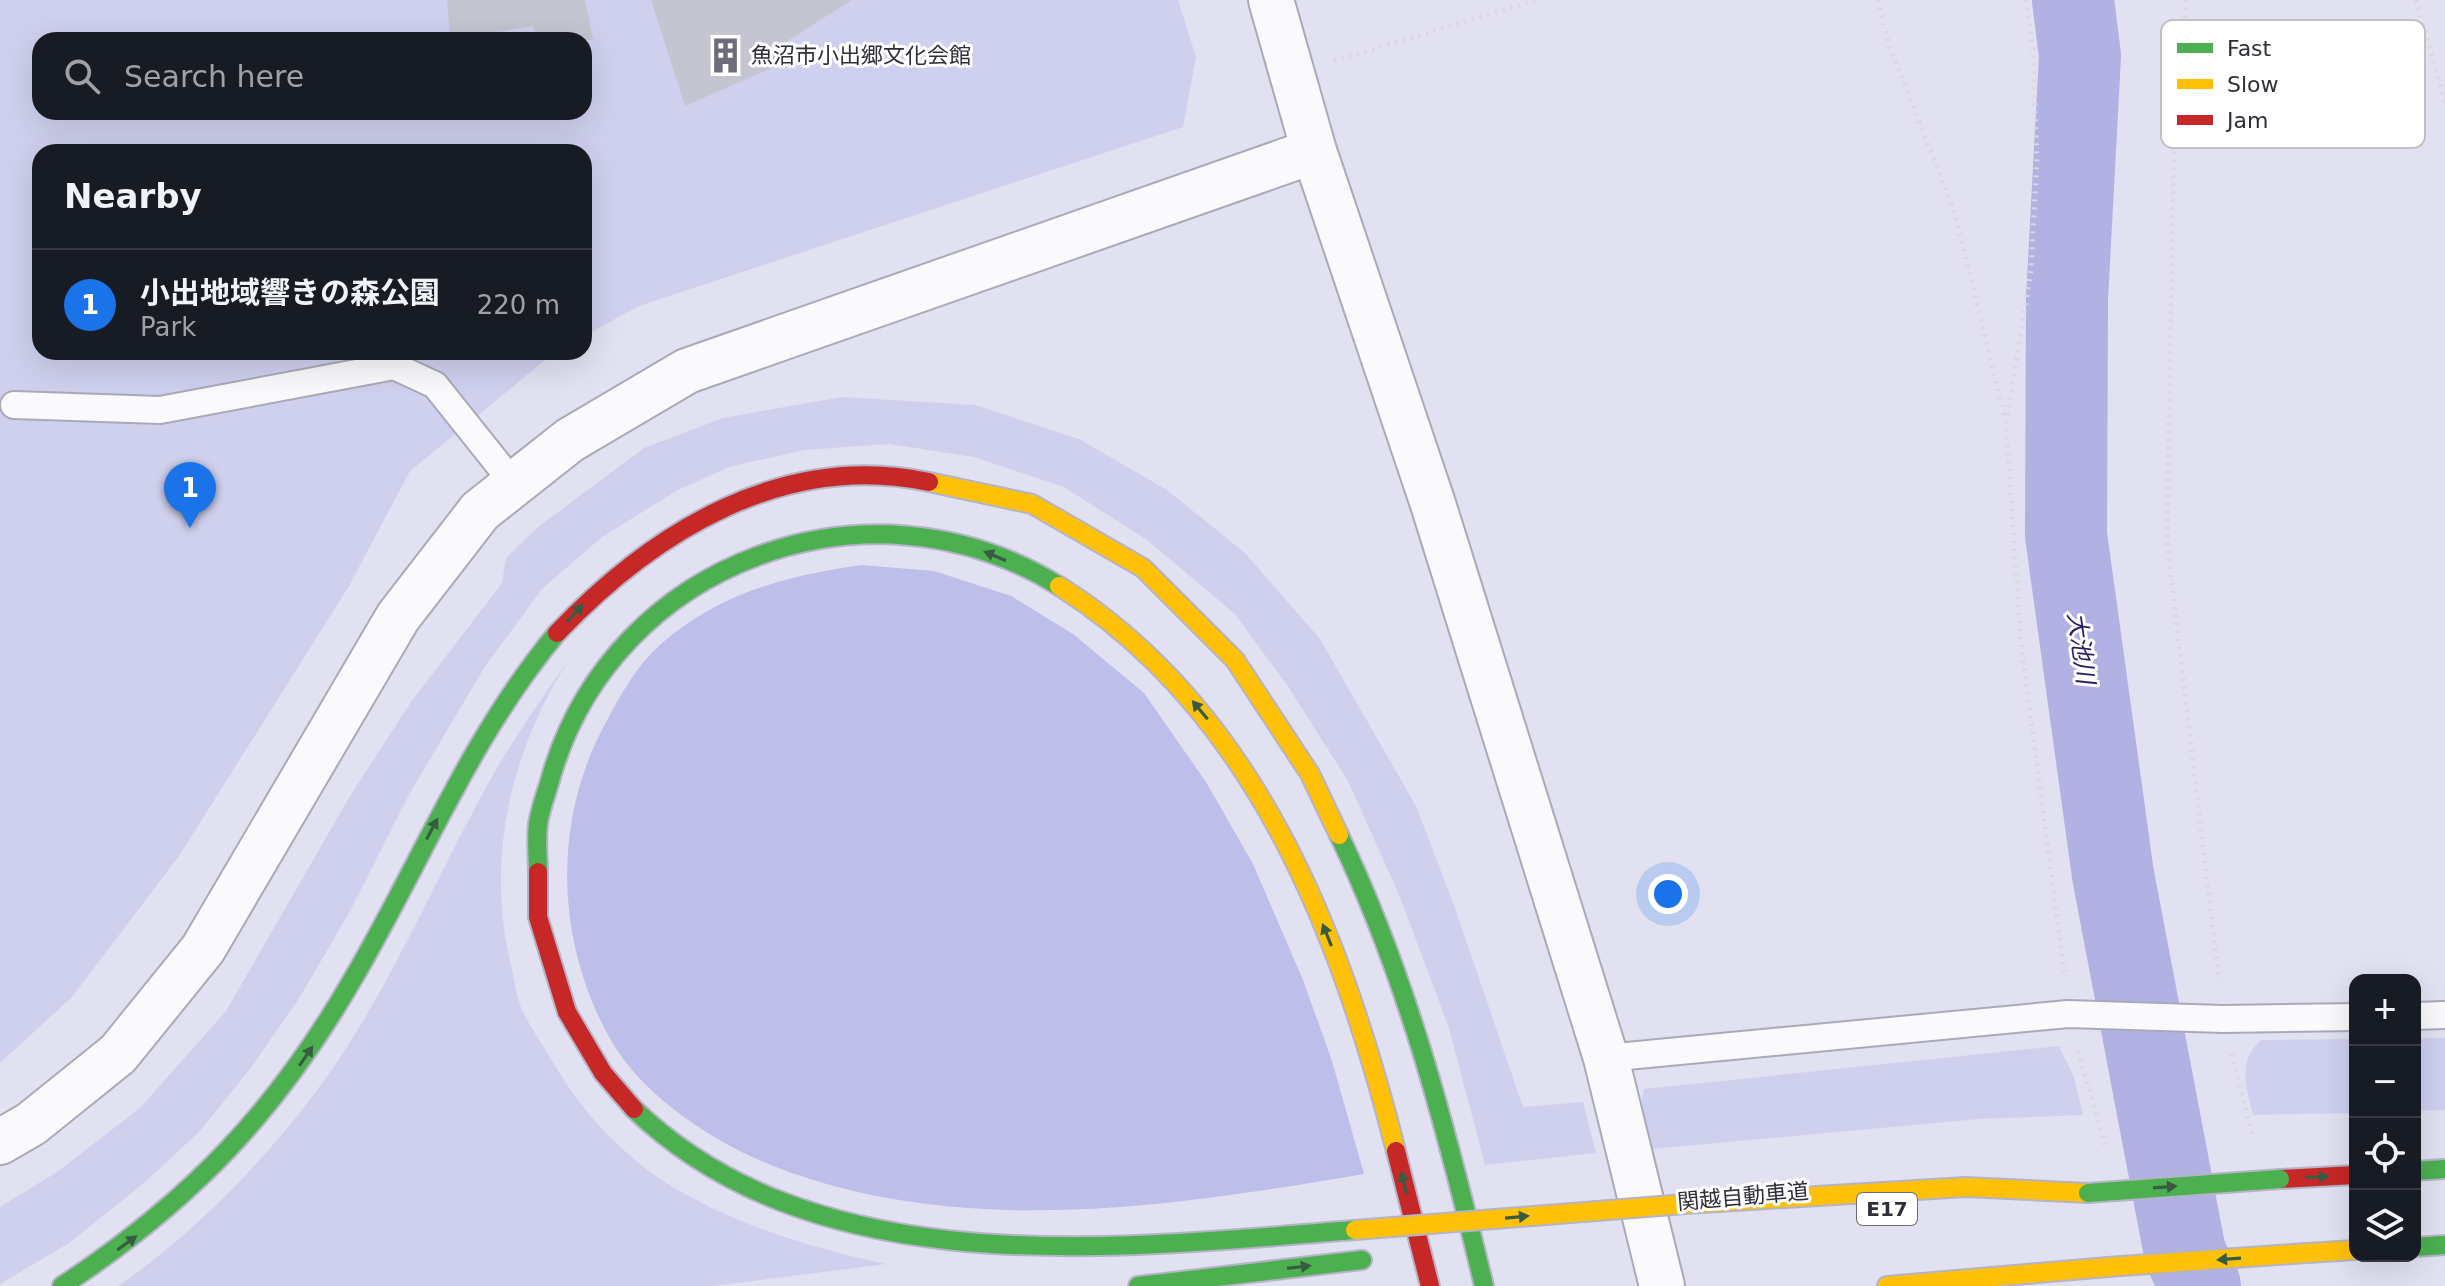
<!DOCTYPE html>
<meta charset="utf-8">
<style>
:root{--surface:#171b24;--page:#242831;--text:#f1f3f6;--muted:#9ea1a6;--line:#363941;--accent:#1a73e8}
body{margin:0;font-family:"DejaVu Sans","Noto Sans JP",sans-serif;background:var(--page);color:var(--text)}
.controls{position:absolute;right:24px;bottom:24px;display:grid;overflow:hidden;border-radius:16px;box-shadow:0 8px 32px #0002}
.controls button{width:72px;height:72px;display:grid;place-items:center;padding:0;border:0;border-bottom:2px solid var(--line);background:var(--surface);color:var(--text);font:40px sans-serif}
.you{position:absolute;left:1668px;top:894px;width:28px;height:28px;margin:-20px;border:6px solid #fff;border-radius:50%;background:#1a73e8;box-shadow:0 0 0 12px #1a73e833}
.badge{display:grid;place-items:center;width:52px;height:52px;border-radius:50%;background:var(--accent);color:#fff;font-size:26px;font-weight:700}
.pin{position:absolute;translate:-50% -66px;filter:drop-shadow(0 2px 4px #0008)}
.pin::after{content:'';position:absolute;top:42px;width:28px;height:24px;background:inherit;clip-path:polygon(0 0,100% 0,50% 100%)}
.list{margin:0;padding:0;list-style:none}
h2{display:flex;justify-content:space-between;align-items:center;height:104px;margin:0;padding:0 32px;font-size:34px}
h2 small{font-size:26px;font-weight:400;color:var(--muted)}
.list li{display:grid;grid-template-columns:52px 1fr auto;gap:24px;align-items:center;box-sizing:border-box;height:112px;padding:0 32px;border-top:2px solid var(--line)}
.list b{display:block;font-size:30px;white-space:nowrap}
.list p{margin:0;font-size:26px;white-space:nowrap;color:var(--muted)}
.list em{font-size:26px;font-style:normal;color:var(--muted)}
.icon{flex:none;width:44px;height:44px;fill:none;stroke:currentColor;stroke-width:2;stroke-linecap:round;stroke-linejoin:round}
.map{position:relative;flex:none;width:2445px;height:1286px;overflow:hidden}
.search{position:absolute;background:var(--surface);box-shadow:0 8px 32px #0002;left:32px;top:32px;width:560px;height:88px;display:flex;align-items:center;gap:20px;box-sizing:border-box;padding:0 28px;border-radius:24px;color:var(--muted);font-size:30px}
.panel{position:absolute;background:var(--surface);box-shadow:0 8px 32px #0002;left:32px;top:144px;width:560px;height:216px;border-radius:24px}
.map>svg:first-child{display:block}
.green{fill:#cfd0ee;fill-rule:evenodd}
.forest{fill:#bdbee9}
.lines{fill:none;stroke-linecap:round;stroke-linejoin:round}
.river{stroke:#b1b1e3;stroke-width:82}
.building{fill:#c5c5d2}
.lane-casing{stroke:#a9aab7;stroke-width:30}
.street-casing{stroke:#a9aab7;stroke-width:48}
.fast-casing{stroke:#b4b4c6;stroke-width:22}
.slow-casing{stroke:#b4b4c6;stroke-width:22}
.jam-casing{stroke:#b4b4c6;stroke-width:22}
.path{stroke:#d8d8dd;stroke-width:5;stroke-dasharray:2 6;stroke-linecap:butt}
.lane{stroke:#fafafd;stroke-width:26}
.street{stroke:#fafafd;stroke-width:44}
.fast{stroke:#4caf50;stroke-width:18}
.slow{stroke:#ffc107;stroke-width:18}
.jam{stroke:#c62828;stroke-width:18}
.fast-bridge-casing{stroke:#b4b4c6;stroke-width:22;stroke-linecap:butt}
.slow-bridge-casing{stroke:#b4b4c6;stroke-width:22;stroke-linecap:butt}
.fast-bridge{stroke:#4caf50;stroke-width:18}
.slow-bridge{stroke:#ffc107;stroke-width:18}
.oneway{fill:#385c42}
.labels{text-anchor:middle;stroke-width:6;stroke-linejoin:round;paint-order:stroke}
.shield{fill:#fff;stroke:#6d6d75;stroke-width:2}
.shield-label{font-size:20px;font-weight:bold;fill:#2e2f3a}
.poi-label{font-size:22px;fill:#2e2f3a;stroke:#fff;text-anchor:start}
.street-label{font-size:22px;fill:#2e2f3a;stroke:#fff}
.water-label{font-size:24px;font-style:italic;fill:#271c65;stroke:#fff}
.key{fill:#fff;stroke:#c0c1c4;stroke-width:2}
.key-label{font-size:22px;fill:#2e2f3a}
</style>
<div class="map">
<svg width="2445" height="1286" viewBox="0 0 2445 1286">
<rect width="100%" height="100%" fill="#e1e1f2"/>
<path class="green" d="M0,0H1178L1196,57L1183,127L639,306L584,336V152H40V352H555L410,471L349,586L179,856L72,997L0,1063ZM40,40H584V112H40Z
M842,397L975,405L1079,439L1167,490L1245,553L1320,639L1416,806L1455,908L1523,1107L1583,1102L1596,1153L1485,1165L1449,1028L1400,897L1348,781L1289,688L1235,614L1147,540L1064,487L974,457L889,444L804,450L729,467L678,490L602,537L542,589L484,668L411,791L349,913L298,1000L250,1069L200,1131L144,1183L69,1243L0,1284V1207L57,1172L140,1108L226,1011L350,796L411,702L502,583L506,558L538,527L644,448L723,418Z
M570,658C511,750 485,857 511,965C515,980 516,998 523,1012C532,1030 544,1047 554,1064C581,1110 620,1153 665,1182C731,1224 811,1248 886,1264L714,1286H118C208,1224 300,1125 357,1031C401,959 436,881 476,806C503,754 536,706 570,658Z
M2415,1038H2445V1110L2415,1111Z
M2355,1039V1113L2253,1115C2246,1086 2237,1062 2261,1040Z
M2059,1046L2074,1077L2083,1115L1979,1119L1651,1149L1641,1104L1644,1089Z"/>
<path class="forest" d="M861,565L934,571L1011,596L1073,634L1144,693L1206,782L1253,864L1303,980L1332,1061L1364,1174C1165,1208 943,1242 752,1157C701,1133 641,1092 612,1042C557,947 551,826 603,728C619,698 635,667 661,644C719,593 786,576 861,565Z"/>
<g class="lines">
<path class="river" d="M2073,0L2080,56L2067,299L2066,535L2113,875L2185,1253L2200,1286"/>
</g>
<path class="building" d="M447,0H585L593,40H537L533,26L450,40Z
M651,0H852L778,47L786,62L685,106Z"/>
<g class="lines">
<defs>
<path id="lane" d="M14,405L160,410L394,366L435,385L514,484
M2415,1016L2445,1015
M1606,1058L2068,1014L2223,1019L2355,1017"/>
<path id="street" d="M1271,0L1314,151L1433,504L1606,1058L1662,1286
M0,1142L31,1124L118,1054L203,949L398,617L480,511L570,440L687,371L1314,151"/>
<path id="fast" d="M1339,835C1408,979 1447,1132 1484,1286
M538,872C538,857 536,840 538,824C540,809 547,792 551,777C613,561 869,468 1059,586
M634,1109C818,1286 1119,1248 1355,1230
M2415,1171L2445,1169
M2415,1247L2445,1245
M62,1286C191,1201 277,1111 354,977C422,861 470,737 557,633
M1138,1286L1362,1260"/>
<path id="slow" d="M929,482L1032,504L1143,568L1235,660L1310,774L1339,835
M1059,586C1256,710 1341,935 1396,1151
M1685,1204L1966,1187L2088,1193
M2307,1253L2355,1250
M1887,1286L2108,1267"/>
<path id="jam" d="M557,633C653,532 783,451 929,482
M538,872V917L567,1012L603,1073L634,1109
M1396,1151L1430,1286
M2280,1179L2355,1175"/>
</defs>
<use href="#lane" class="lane-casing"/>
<use href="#street" class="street-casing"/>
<use href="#fast" class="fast-casing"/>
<use href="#slow" class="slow-casing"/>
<use href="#jam" class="jam-casing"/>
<path class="path" d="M1878,0L1889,45L1954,210L2005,419
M2026,0L2033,48L2037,158L2031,270L2006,424L2021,644L2065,978
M2186,0L2174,129L2167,543L2219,981
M2416,0L2445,102
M1334,61L1536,0
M2078,1051L2105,1145
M2232,1054L2253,1138"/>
<use href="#lane" class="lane"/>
<use href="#street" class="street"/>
<use href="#fast" class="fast"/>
<use href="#slow" class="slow"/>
<use href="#jam" class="jam"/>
<defs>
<path id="fast-bridge" d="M2088,1193L2280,1179"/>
<path id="slow-bridge" d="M1355,1230L1685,1204
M2108,1267L2307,1253"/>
</defs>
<use href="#fast-bridge" class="fast-bridge-casing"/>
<use href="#slow-bridge" class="slow-bridge-casing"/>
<use href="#fast-bridge" class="fast-bridge"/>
<use href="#slow-bridge" class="slow-bridge"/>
</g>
<defs><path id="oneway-solid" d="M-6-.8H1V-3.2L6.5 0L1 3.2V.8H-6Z" transform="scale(2)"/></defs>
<g class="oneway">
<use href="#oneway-solid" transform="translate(995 556) rotate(-157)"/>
<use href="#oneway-solid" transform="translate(575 613) rotate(-47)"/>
<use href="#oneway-solid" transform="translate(1200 710) rotate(-130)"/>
<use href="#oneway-solid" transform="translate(432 829) rotate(-62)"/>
<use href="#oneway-solid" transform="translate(1327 935) rotate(-112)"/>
<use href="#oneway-solid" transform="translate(306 1056) rotate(-56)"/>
<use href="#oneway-solid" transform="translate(2317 1177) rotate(-3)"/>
<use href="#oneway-solid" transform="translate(1404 1183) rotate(-104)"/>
<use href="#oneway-solid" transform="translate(2165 1187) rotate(-4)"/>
<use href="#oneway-solid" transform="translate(1517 1217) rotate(-5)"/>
<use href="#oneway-solid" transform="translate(127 1243) rotate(-36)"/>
<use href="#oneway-solid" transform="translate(2229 1259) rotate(176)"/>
<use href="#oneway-solid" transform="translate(1299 1267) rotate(-7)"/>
</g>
<defs>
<symbol id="building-bare" viewBox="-9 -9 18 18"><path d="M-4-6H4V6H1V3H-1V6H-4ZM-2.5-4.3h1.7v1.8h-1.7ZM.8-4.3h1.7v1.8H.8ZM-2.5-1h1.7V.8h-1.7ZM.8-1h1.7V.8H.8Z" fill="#6d6d7a" stroke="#fff" stroke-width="2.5" paint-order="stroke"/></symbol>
</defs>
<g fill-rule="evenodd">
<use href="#building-bare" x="700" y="30" width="51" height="51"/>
</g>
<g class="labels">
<rect class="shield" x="1857" y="1193" width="60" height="32" rx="6"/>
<g class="shield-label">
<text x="1887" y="1216">E17</text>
</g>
<g class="poi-label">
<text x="751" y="63">魚沼市小出郷文化会館</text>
</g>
<g class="street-label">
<text transform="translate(1743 1196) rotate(-5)" y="8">関越自動車道</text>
</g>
<g class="water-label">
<text transform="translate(2081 648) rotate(82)" y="8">大池川</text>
</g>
</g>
<rect x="2161" y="20" width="264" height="128" rx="12" class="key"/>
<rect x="2177" y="43" width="36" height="10" fill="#4caf50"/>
<rect x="2177" y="79" width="36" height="10" fill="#ffc107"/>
<rect x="2177" y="115" width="36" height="10" fill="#c62828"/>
<g class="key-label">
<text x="2227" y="56">Fast</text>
<text x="2227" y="92">Slow</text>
<text x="2227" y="128">Jam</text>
</g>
</svg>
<div class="controls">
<button>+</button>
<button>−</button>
<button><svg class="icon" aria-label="locate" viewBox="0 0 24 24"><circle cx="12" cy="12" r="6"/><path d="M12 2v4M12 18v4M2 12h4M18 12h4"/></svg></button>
<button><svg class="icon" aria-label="layers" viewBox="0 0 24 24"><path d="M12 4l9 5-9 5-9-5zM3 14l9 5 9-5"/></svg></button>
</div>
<div class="you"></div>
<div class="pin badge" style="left:190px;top:528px">1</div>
<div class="search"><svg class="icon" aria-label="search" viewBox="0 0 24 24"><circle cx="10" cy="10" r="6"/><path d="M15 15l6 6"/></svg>Search here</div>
<section class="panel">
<h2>Nearby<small></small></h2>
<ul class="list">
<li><span class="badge">1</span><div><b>小出地域響きの森公園</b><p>Park</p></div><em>220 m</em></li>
</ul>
</section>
</div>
